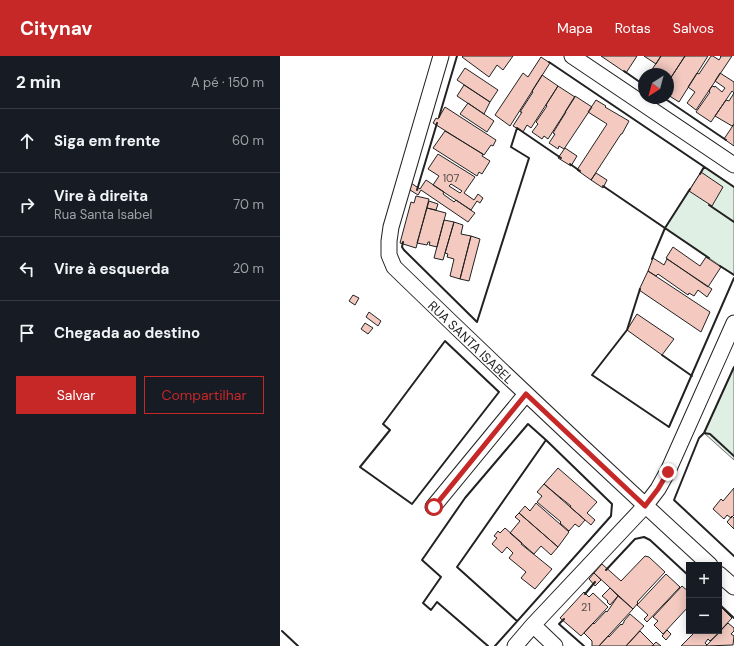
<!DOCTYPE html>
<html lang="pt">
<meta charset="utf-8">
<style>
:root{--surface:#171b24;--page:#242831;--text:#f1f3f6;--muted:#9ea1a6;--line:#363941;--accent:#c62828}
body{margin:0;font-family:"DM Sans",sans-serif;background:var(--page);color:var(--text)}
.controls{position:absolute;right:12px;bottom:12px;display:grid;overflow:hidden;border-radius:0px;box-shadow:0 2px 10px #0003}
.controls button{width:36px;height:36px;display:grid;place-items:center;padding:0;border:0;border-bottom:1px solid var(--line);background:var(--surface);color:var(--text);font:20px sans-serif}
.compass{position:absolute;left:358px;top:12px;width:36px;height:36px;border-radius:50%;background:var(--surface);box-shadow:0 2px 10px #0003;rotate:216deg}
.stop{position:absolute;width:12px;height:12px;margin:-9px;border:3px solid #c62828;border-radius:50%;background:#fff}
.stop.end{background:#c62828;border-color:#fff;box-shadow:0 1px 4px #0008}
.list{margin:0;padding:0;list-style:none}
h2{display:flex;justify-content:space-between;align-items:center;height:52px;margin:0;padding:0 16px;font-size:17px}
h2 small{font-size:13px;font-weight:400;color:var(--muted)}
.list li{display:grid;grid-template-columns:26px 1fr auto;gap:12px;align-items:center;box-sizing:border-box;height:64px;padding:0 16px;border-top:1px solid var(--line)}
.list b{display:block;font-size:15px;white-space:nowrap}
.list p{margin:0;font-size:13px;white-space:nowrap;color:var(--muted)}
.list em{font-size:13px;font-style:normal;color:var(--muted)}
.actions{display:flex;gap:8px;padding:12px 16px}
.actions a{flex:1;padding:9px 0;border:1px solid var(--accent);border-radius:0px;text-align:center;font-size:14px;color:var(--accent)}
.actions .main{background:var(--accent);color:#fff}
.icon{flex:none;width:22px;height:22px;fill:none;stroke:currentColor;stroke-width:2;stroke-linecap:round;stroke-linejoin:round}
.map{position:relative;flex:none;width:454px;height:590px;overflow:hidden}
header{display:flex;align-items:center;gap:24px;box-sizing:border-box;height:56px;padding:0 20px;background:var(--accent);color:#fff}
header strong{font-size:19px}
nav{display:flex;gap:22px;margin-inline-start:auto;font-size:14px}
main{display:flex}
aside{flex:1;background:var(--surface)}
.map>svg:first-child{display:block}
.green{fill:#e0efe3;stroke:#6f6f6f}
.building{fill:#f3c9c0;stroke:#222;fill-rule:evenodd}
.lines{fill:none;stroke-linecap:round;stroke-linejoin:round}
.minor-casing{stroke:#222;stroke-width:17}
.minor{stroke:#fff;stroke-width:15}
.wall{stroke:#222;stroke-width:2}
.route{stroke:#c62828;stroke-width:5}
.labels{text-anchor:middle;stroke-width:3;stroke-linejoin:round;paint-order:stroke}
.number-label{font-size:11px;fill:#564c4a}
.street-label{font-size:13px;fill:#222;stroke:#fff}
</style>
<header>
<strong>Citynav</strong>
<nav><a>Mapa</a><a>Rotas</a><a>Salvos</a></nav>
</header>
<main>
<aside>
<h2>2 min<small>A pé · 150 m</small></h2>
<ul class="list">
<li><svg class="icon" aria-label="ahead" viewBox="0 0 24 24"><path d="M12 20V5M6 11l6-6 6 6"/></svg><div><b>Siga em frente</b></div><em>60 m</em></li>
<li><svg class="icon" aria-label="right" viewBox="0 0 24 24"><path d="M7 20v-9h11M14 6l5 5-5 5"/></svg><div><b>Vire à direita</b><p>Rua Santa Isabel</p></div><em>70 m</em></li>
<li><svg class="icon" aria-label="left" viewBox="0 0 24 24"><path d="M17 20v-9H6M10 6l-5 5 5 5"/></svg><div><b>Vire à esquerda</b></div><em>20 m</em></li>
<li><svg class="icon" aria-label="arrive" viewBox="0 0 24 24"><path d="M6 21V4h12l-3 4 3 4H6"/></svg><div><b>Chegada ao destino</b></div></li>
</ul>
<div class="actions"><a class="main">Salvar</a><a>Compartilhar</a></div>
</aside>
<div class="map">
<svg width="454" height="590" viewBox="0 0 454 590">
<rect width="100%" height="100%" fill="#fff"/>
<path class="green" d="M424,111L454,131V219L385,172Z
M454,311V404L424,377Z"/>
<path class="building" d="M183,0H233L223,14L217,9L209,21L182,1Z
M321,0H357L346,17Z
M364,0H381L376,8Z
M381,0H405L388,26V18H375L371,15Z
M405,0H428L399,46L388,39V26Z
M431,0H433L439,4L441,1L440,0H452L416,54L407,47L415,36L408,31L417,17L419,18Z
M261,1L270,7L230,70L215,59L243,17L248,21Z
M185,12L218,34L210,46L177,24Z
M440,17L454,26V37L452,35L431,66L416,56L430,36L429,35L432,30L435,31V30L442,36L445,32L435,25Z
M262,19L278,30L251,72L247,69L243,76L233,70L242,56H240L253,36L252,35Z
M184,29L210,46L204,58L177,40Z
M278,30L295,41L268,83L264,80L262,83L252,76L258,68L256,66L267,50L266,49Z
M454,37V68L452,70L435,60L446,44L449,45Z
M295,40L312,51L284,93L279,90L278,93L269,87L275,78L273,77L286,56H285Z
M316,44L326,50L325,51L349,65L342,78H341L311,124L297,114L327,68L308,56Z
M188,47L214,65L207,76L180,58Z
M165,51L216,84L213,90L211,89L204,99L153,67L156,62L158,63Z
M454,68V90L444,83Z
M165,75L203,98L202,100L210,105L202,118L199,116L197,120L153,92Z
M285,92L297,100L291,110L278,102Z
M158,98L195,121L184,137L194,144L198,138L203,142L200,147L197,145L191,154L153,129L159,120L148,113ZM171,128L182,135L180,137L169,130Z
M421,116L443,131L432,150L409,135Z
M316,117L327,124L323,132L311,124Z
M146,124L164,136L163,138L174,146L176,144L195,157L188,166L141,134L138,139L130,134L131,127L140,133Z
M136,140L149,143L136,192L120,187L131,146L134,147Z
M149,145L158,148L156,154L147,152Z
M147,152L166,157L157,191L149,189L150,186H148L147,189L137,187Z
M164,164L174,166L163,204L154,202Z
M174,166L183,169L181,178L191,180L180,223L170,220L174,203L167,201L168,198L165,197Z
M191,180L200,183L189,225L180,223Z
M393,191L420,210L426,201L441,211L428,231L386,202Z
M373,202L384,209L387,203L432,233L427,241L418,234L414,240L409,237L408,239L378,218L376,220L368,215Z
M368,215L430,256L421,276L359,234Z
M73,239L79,242L75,249L69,245Z
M89,256L101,265L98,270L86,261Z
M357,258L394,283L382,299L347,274Z
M85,267L93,272L88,278L81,273Z
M278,412L317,446L307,457L315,464L311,469L290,451L291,450L276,438L264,428Z
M264,428L305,464L299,471L295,468L289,475L280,467L281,466L257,446L262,440L257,436Z
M454,432V459L451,462L447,459L444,463L433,453L441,443L443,445Z
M256,447L289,476L278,491L239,457L245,450L250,455Z
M239,457L278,491L271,499L261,490L254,498L230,477L240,465L235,461Z
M452,460L454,462V473L447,466Z
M225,472L242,487L241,488L272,513L255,533L241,522L246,516L229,502L233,497L227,491L222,497L212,488L217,482L214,480L218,475L220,477Z
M365,500L369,501L385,516L357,546L358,547L353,553L314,517L322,508L341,525Z
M314,517L321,524L315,530L309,523Z
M386,518L400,531L367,566L364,563L368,559L357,549Z
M402,530L409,536V550L383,578L374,569L378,565L373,561Z
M330,532L338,540L330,549L327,546L328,545L322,540Z
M304,536L309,541L313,537L328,551L301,580L280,562Z
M338,540L353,553L319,590H312V585L304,577L313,567L314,568L326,555L327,556Z
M440,550L452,562L440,575L439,574Z
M350,558L364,570L346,590H319L328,580L329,581L341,568L342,569L344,566V565Z
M448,567L454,572V575L451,578L454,580L453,589L426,590Z
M387,574L391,578L386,584L382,580Z
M360,575L374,589L372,590H346Z
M417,575H437L439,577L430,585L428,583L425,587L427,589L426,590H401L414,577H415Z
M376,586L381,590H372Z"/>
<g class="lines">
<defs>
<path id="minor" d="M161,0L111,171L109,185V199L114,211C218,312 323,411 430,509
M292,0L454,109
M153,451L246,338
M439,518L454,531
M253,569L275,590
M235,590L253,569L365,450L378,433L388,415L454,267"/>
</defs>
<use href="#minor" class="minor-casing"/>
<use href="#minor" class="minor"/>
<path class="wall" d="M269,6L454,131
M344,15L364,29
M384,42L446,84
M159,61L177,0
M290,108L300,115
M420,118L424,111
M323,130L429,202
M137,134L157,67
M429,149L454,166
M123,186L122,191L124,194L197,266L249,102L231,91L237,72L281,102
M372,203L385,172L410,133
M440,210L454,219
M360,233L347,274L312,319L389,371L454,222
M165,285L219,336L132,448L80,411L110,374L103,368Z
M382,299L412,320
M424,377L454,311
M454,400L430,378L424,377L419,382L394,444L454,500
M326,514L355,483L364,481L370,484L409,520
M305,538L315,526
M439,548L454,562
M284,563L279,568L304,590
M2,575L18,590
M208,590L157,546L151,554L143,547L161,521L142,504L185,442L248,368L266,384
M215,590L331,460L332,448L266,384L177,511L237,565"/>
</g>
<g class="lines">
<path class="route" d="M154,451L246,338L365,450L378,433L388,416"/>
</g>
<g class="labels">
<g class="number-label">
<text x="171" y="126">107</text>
<text x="306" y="555">21</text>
</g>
<g class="street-label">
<text transform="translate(191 286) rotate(44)" y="5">RUA SANTA ISABEL</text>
</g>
</g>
</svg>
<div class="controls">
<button>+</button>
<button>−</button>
</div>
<svg class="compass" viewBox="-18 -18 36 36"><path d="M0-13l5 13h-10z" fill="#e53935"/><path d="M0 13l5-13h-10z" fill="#9ea1a6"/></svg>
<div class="stop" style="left:154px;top:451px"></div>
<div class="stop end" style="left:388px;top:416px"></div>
</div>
</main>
